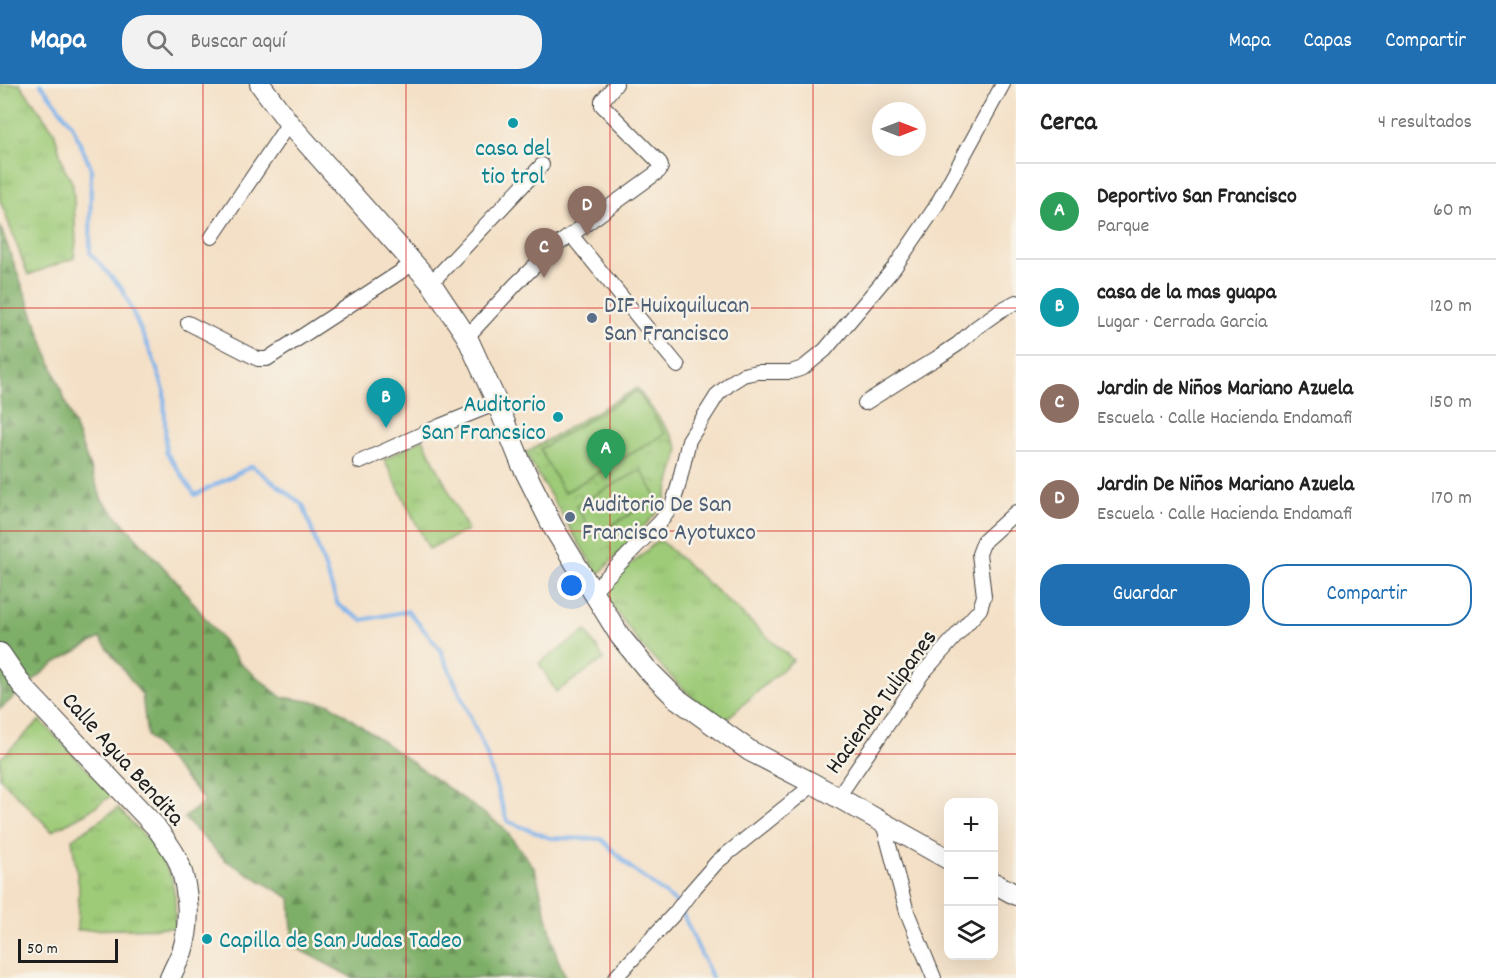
<!DOCTYPE html>
<html lang="es">
<meta charset="utf-8">
<style>
:root{--surface:#fff;--page:#f2f2f2;--text:#222;--muted:#767676;--line:#e0e0e0;--accent:#1f6fb2}
body{margin:0;font-family:Dekko,sans-serif;background:var(--page);color:var(--text)}
.controls{position:absolute;right:18px;bottom:18px;display:grid;overflow:hidden;border-radius:12px;box-shadow:0 6px 24px #0002}
.controls button{width:54px;height:54px;display:grid;place-items:center;padding:0;border:0;border-bottom:2px solid var(--line);background:var(--surface);color:var(--text);font:30px sans-serif}
.compass{position:absolute;left:872px;top:18px;width:54px;height:54px;border-radius:50%;background:var(--surface);box-shadow:0 6px 24px #0002;rotate:90deg}
.scale{position:absolute;left:18px;bottom:15px;width:100px;box-sizing:border-box;padding-left:6px;border:3px solid #1c1c1c;border-top:0;font-size:16px;line-height:21px;white-space:nowrap;color:#1c1c1c;-webkit-text-stroke:4px #f7f3e8;paint-order:stroke}
.you{position:absolute;left:572px;top:502px;width:21px;height:21px;margin:-15px;border:4px solid #fff;border-radius:50%;background:#1a73e8;box-shadow:0 0 0 9px #1a73e833}
.badge{display:grid;place-items:center;width:39px;height:39px;border-radius:50%;background:var(--accent);color:#fff;font-size:20px;font-weight:700}
.pin{position:absolute;translate:-50% -50px;filter:drop-shadow(0 2px 3px #0008)}
.pin::after{content:'';position:absolute;top:32px;width:21px;height:18px;background:inherit;clip-path:polygon(0 0,100% 0,50% 100%)}
.list{margin:0;padding:0;list-style:none}
h2{display:flex;justify-content:space-between;align-items:center;height:78px;margin:0;padding:0 24px;font-size:26px}
h2 small{font-size:20px;font-weight:400;color:var(--muted)}
.list li{display:grid;grid-template-columns:39px 1fr auto;gap:18px;align-items:center;box-sizing:border-box;height:96px;padding:0 24px;border-top:2px solid var(--line)}
.list b{display:block;font-size:22px;white-space:nowrap}
.list p{margin:0;font-size:20px;white-space:nowrap;color:var(--muted)}
.list em{font-size:20px;font-style:normal;color:var(--muted)}
.actions{display:flex;gap:12px;padding:18px 24px}
.actions a{flex:1;padding:14px 0;border:2px solid var(--accent);border-radius:24px;text-align:center;font-size:21px;color:var(--accent)}
.actions .main{background:var(--accent);color:#fff}
.icon{flex:none;width:33px;height:33px;fill:none;stroke:currentColor;stroke-width:2;stroke-linecap:round;stroke-linejoin:round}
.map{position:relative;flex:none;width:1016px;height:894px;overflow:hidden}
header{display:flex;align-items:center;gap:36px;box-sizing:border-box;height:84px;padding:0 30px;background:var(--accent);color:#fff}
header strong{font-size:28px}
nav{display:flex;gap:33px;margin-inline-start:auto;font-size:21px}
.search{width:420px;height:54px;background:var(--page);display:flex;align-items:center;gap:15px;box-sizing:border-box;padding:0 21px;border-radius:24px;color:var(--muted);font-size:22px}
main{display:flex}
aside{flex:1;background:var(--surface)}
.map>svg:first-child{display:block}
.grass{fill:url(#grass-tufts);stroke:#5d744a;stroke-width:1.5}
.forest{fill:url(#forest-firs);stroke:#4d6642;stroke-width:1.5}
.park{fill:url(#park-crowns);stroke:#5d744a;stroke-width:1.5}
.pitch{fill:#9ecb78;stroke:#5d744a;stroke-width:1.5}
.lines{fill:none;stroke-linecap:round;stroke-linejoin:round}
.stream{stroke:#7eb2eb;stroke-width:4}
.minor-casing{stroke:#3c3936;stroke-width:16}
.secondary-casing{stroke:#3c3936;stroke-width:22}
.minor{stroke:#fff;stroke-width:14}
.secondary{stroke:#fff;stroke-width:20}
.grid{fill:none;stroke:#d62828;stroke-width:1.5;stroke-opacity:0.55}
.culture-dot{fill:#0f9aa8;stroke:#f7f3e8;stroke-width:2}
.service-dot{fill:#5c6f8a;stroke:#f7f3e8;stroke-width:2}
.labels{text-anchor:middle;stroke-width:5;stroke-linejoin:round;paint-order:stroke}
.culture-label{font-size:24px;fill:#0d838f;stroke:#f7f3e8}
.service-label{font-size:24px;fill:#4e5e75;stroke:#f7f3e8;text-anchor:start}
.street-label{font-size:24px;fill:#1c1c1c;stroke:#f7f3e8}
</style>
<header>
<strong>Mapa</strong>
<div class="search"><svg class="icon" aria-label="search" viewBox="0 0 24 24"><circle cx="10" cy="10" r="6"/><path d="M15 15l6 6"/></svg>Buscar aquí</div>
<nav><a>Mapa</a><a>Capas</a><a>Compartir</a></nav>
</header>
<main>
<div class="map">
<svg width="1016" height="894" viewBox="0 0 1016 894">
<defs>
<pattern id="grass-tufts" width="24" height="20" patternUnits="userSpaceOnUse" patternTransform="scale(1.5)"><rect width="24" height="20" fill="#9ecb78"/><path d="M3 7l-1-3M5 7V3M7 7l1-3M15 17l-1-3M17 17v-4M19 17l1-3" fill="none" stroke="#88ae67"/></pattern>
<pattern id="forest-firs" width="22" height="20" patternUnits="userSpaceOnUse" patternTransform="scale(1.5)"><rect width="22" height="20" fill="#7eaf68"/><path d="M5 1l3.5 6h-7zM16 11l3.5 6h-7z" fill="#668e55"/></pattern>
<pattern id="park-crowns" width="20" height="18" patternUnits="userSpaceOnUse" patternTransform="scale(1.5)"><rect width="20" height="18" fill="#9ecb78"/><path d="M2 6a3 3 0 1 1 6 0M12 15a3 3 0 1 1 6 0" fill="none" stroke="#88ae67"/></pattern>
</defs>
<rect width="100%" height="100%" fill="#f7f3e8"/>
<filter id="ink" filterUnits="userSpaceOnUse"><feTurbulence type="fractalNoise" baseFrequency=".0167" numOctaves="2"/><feDisplacementMap in="SourceGraphic" scale="12" xChannelSelector="R" yChannelSelector="G"/><feConvolveMatrix kernelMatrix="1 2 1 2 8 2 1 2 1" color-interpolation-filters="sRGB"/></filter>
<filter id="wash" filterUnits="userSpaceOnUse"><feTurbulence type="fractalNoise" baseFrequency=".008" numOctaves="4" result="noise"/><feDisplacementMap in="SourceGraphic" scale="24" xChannelSelector="R" yChannelSelector="G"/><feGaussianBlur stdDeviation="1.35" result="paint"/><feColorMatrix in="noise" values="0 0 0 0 0 0 0 0 0 0 0 0 0 0 0 0 0 1.4 0 .05"/><feComposite in="paint" operator="in"/></filter>
<g filter="url(#wash)">
<rect width="100%" height="100%" fill="#f4e0c6"/>
<path class="grass" d="M0,0H20L54,47L64,84L73,100L76,158L74,174L28,191L0,116Z
M423,355L468,446L429,465L384,375Z
M659,455L793,576L722,639L679,601L640,560L601,506L643,470Z
M40,636L112,711L86,729L52,747L0,694V675Z
M118,724L152,760L172,794L175,814V845L171,844L77,846L79,803L72,755Z"/>
<path class="forest" d="M0,142L102,416L178,499L240,579L281,613L330,620L503,743L535,785L557,873L566,894H353L293,862L290,814L225,776L184,734L205,717L147,652L142,611L100,554L53,580L0,625Z"/>
<path class="park" d="M637,304L672,352L679,365L664,421L598,491L525,369Z"/>
<path class="pitch" d="M637,307L665,350L564,409L540,365Z
M641,386L657,414L594,452L576,421Z
M586,547L604,575L556,608L539,579Z"/>
<g class="lines">
<path class="stream" d="M41,0L72,41L91,84L90,169L123,206L153,274L164,306L166,368L195,411L252,382L303,421L338,521L362,536L408,527L440,565L485,666L507,737L550,754L601,755L630,783L677,819
M681,826L712,894"/>
</g>
</g>
<g filter="url(#ink)">
<g class="lines">
<defs>
<path id="minor" d="M572,152L678,282
M212,153L289,39
M431,199L542,81
M188,239L258,275H267L414,179
M467,253L516,200L553,164L659,87L661,83L660,79L602,21V17L616,0
M865,319L922,283L937,274L958,260L977,243L1001,226L1016,218
M360,378L440,342L497,319
M592,508L661,437L672,422L678,403L689,356L718,310L732,298L743,291L757,288H791L803,284L825,266L894,184L935,124L1003,0
M838,713L922,590L980,525L984,512L979,470L984,457L1016,428
M883,739L907,828L934,894
M615,894L675,829L690,809L717,778L814,700"/>
<path id="secondary" d="M260,0L289,39L431,199L467,253L497,319L521,379L553,443L620,552L646,584L676,614L750,667L814,700L948,775
M0,569L24,604L156,743C164,755 174,766 179,779C189,806 191,841 182,868C178,877 174,885 170,894
M994,799L1016,811"/>
</defs>
<use href="#minor" class="minor-casing"/>
<use href="#secondary" class="secondary-casing"/>
<use href="#minor" class="minor"/>
<use href="#secondary" class="secondary"/>
</g>
</g>
<path class="grid" d="M203,0V894M406,0V894M610,0V894M813,0V894M0,224H1016M0,447H1016M0,670H1016"/>
<g class="culture-dot">
<circle cx="513" cy="39" r="6"/>
<circle cx="558" cy="333" r="6"/>
<circle cx="207" cy="855" r="6"/>
</g>
<g class="service-dot">
<circle cx="592" cy="234" r="6"/>
<circle cx="570" cy="433" r="6"/>
</g>
<g class="labels">
<g class="culture-label">
<text x="513" y="71">casa del<tspan x="513" dy="28">tio trol</tspan></text>
<text x="546" y="327" text-anchor="end">Auditorio<tspan x="546" dy="28">San Francsico</tspan></text>
<text x="219" y="863" text-anchor="start">Capilla de San Judas Tadeo</text>
</g>
<g class="service-label">
<text x="604" y="228">DIF Huixquilucan<tspan x="604" dy="28">San Francisco</tspan></text>
<text x="582" y="427">Auditorio De San<tspan x="582" dy="28">Francisco Ayotuxco</tspan></text>
</g>
<g class="street-label">
<text transform="translate(880 617) rotate(-54)" y="8">Hacienda Tulipanes</text>
<text transform="translate(124 674) rotate(48)" y="8">Calle Agua Bendita</text>
</g>
</g>
</svg>
<div class="controls">
<button>+</button>
<button>−</button>
<button><svg class="icon" aria-label="layers" viewBox="0 0 24 24"><path d="M12 4l9 5-9 5-9-5zM3 14l9 5 9-5"/></svg></button>
</div>
<svg class="compass" viewBox="-18 -18 36 36"><path d="M0-13l5 13h-10z" fill="#e53935"/><path d="M0 13l5-13h-10z" fill="#767676"/></svg>
<div class="scale">50 m</div>
<div class="you"></div>
<div class="pin badge" style="left:606px;top:395px;background:#2e9e5b">A</div>
<div class="pin badge" style="left:386px;top:344px;background:#0f9aa8">B</div>
<div class="pin badge" style="left:544px;top:194px;background:#8d6e63">C</div>
<div class="pin badge" style="left:587px;top:152px;background:#8d6e63">D</div>
</div>
<aside>
<h2>Cerca<small>4 resultados</small></h2>
<ul class="list">
<li><span class="badge" style="background:#2e9e5b">A</span><div><b>Deportivo San Francisco</b><p>Parque</p></div><em>60 m</em></li>
<li><span class="badge" style="background:#0f9aa8">B</span><div><b>casa de la mas guapa</b><p>Lugar · Cerrada Garcia</p></div><em>120 m</em></li>
<li><span class="badge" style="background:#8d6e63">C</span><div><b>Jardin de Niños Mariano Azuela</b><p>Escuela · Calle Hacienda Endamafi</p></div><em>150 m</em></li>
<li><span class="badge" style="background:#8d6e63">D</span><div><b>Jardin De Niños Mariano Azuela</b><p>Escuela · Calle Hacienda Endamafi</p></div><em>170 m</em></li>
</ul>
<div class="actions"><a class="main">Guardar</a><a>Compartir</a></div>
</aside>
</main>
